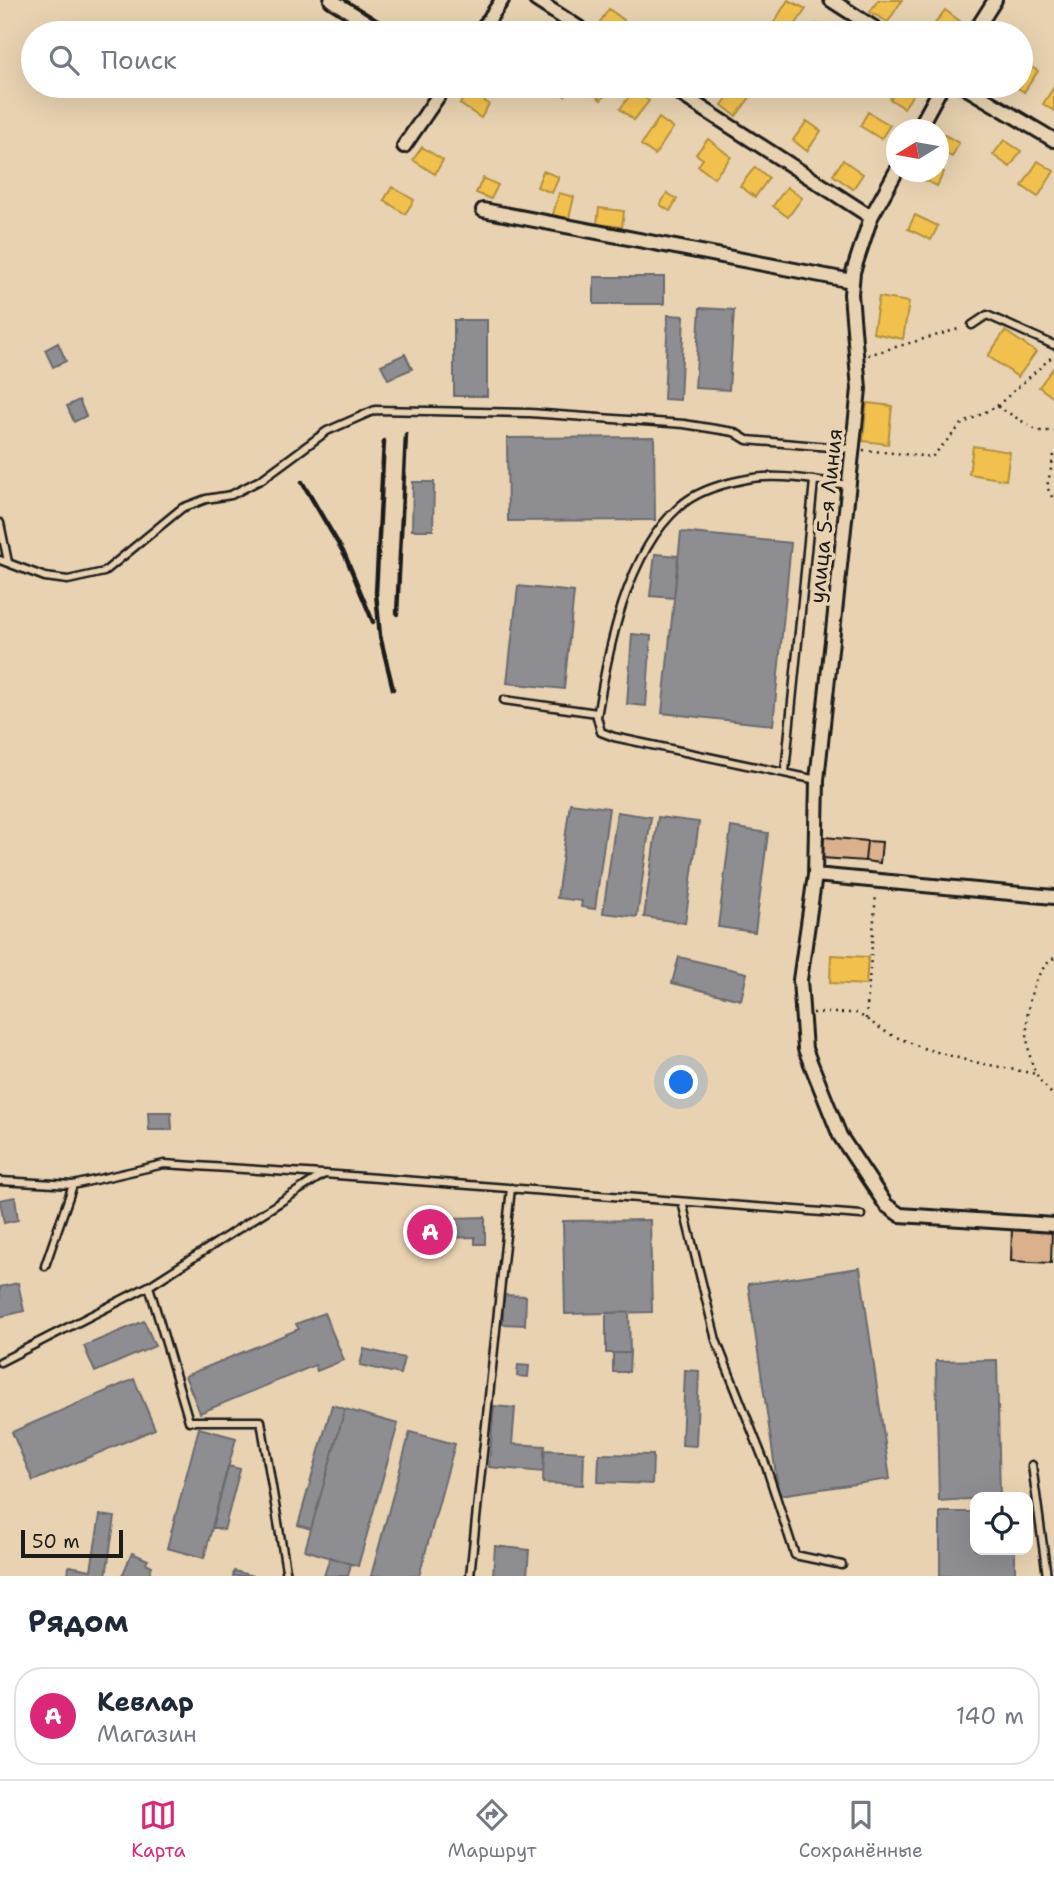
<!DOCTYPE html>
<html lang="ru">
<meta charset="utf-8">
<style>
:root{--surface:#fff;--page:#f6f6f7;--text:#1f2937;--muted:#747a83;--line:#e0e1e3;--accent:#db2777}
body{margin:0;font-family:"Shantell Sans",sans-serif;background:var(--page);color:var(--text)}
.controls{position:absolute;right:21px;bottom:21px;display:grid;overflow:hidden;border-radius:14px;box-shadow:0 7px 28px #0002}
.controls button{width:63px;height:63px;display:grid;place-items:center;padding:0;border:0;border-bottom:2px solid var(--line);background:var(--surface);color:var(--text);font:35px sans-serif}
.compass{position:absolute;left:886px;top:119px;width:63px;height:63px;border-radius:50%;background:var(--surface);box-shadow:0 7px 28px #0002;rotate:259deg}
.scale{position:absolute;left:21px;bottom:18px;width:102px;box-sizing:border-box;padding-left:7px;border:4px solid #1c1c1c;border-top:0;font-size:19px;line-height:24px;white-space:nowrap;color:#1c1c1c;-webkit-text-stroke:5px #e8d2b1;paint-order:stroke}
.you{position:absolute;left:682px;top:1083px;width:24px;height:24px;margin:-18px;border:5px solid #fff;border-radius:50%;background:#1a73e8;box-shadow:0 0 0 10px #1a73e833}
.badge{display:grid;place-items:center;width:46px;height:46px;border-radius:50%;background:var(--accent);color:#fff;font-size:23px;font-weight:700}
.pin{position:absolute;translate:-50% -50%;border:4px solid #fff;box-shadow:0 2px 7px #0006}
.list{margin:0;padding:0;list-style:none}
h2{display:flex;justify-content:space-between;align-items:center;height:91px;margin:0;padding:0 28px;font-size:30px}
h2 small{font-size:23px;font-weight:400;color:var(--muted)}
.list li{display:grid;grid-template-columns:46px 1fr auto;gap:21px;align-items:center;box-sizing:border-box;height:98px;margin:0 14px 14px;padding:0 14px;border:2px solid var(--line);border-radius:28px}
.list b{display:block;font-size:26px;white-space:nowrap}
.list p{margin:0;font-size:23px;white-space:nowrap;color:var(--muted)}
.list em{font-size:23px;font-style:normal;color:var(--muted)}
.icon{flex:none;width:38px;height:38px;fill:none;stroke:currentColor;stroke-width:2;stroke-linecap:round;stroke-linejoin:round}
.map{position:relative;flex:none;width:1054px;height:1576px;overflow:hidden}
.search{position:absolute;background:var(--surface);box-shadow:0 7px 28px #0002;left:21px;right:21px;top:21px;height:77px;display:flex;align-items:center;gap:18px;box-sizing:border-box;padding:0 24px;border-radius:38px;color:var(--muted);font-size:26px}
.sheet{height:203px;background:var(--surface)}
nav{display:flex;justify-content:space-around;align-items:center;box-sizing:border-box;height:98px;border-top:2px solid var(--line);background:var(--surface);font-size:19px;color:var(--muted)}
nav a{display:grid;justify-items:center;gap:4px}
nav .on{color:var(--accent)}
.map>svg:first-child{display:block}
.homes{fill:#f2c14e;stroke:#b2903f;stroke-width:2}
.industry{fill:#8d8d92;stroke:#6b6b6f;stroke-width:2}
.building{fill:#dbb08c;stroke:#1c1c1c;stroke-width:2}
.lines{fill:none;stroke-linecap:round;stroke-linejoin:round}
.lane-casing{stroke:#1c1c1c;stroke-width:11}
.street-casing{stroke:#1c1c1c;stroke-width:18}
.path{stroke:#1c1c1c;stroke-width:2.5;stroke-dasharray:2 5;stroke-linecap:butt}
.lane{stroke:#e8d2b1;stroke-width:6}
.street{stroke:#e8d2b1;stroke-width:12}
.rail{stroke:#1c1c1c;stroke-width:4.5}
.labels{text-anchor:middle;stroke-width:7;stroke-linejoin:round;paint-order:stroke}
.street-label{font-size:21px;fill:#1c1c1c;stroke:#e8d2b1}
</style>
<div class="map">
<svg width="1054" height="1576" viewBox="0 0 1054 1576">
<rect width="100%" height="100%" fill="#e8d2b1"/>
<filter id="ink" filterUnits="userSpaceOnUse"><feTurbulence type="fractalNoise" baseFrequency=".0143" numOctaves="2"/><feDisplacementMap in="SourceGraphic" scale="14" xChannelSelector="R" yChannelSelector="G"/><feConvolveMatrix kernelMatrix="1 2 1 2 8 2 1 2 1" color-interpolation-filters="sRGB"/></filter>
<g filter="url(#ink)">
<path class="homes" d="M788,0L806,9L790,33L773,24Z
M878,0H902L888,22L870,12Z
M609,9L624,20L614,33H601L595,29Z
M945,10L961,22L953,33H928Z
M640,23L653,33H633Z
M817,24L833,33H812Z
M1025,63L1038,71L1024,92L1015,86H1021V69Z
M477,86H499L493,96Z
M551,86H572L565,96Z
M589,86H612L601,100L587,89Z
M687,86H709L701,97Z
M736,86L751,96L736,116L722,105Z
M899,86L918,87L904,108L890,99Z
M1054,87V111L1043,104Z
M634,90L649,101L634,120L620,109Z
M468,91L489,104L481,118L460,104Z
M868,112L890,125L881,139L860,126Z
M659,118L673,128L655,155L641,145Z
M807,121L821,131L807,151L793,140Z
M939,132L959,143L952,157L939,150Z
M708,139L731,157L714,178L698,166L703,159L696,154Z
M1004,140L1021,151L1010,167L993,155Z
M422,147L443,160L435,174L413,160Z
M843,160L863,174L853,189L833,175Z
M1038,161L1054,171L1038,197L1022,186Z
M755,167L769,178L755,197L740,186Z
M939,169L944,172L937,186L914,175L916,172H939Z
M543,171L559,177L552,193L537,187Z
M483,178L498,185L491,199L476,193Z
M392,187L414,200L405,214L384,200Z
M787,187L802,198L788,217L773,206Z
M559,193L574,197L568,222L552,218Z
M667,193L677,199L670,211L660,205Z
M599,208L624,211L622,227L597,224Z
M915,215L938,226L931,240L908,229Z
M879,297L909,302L903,339L873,333Z
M1005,331L1036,352L1018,377L988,356Z
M1054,367V398L1039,387Z
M867,403L892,406L888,444L863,441Z
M973,446L1010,452L1006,480L969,474Z
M831,955L868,957L866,985L830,983Z"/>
<path class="industry" d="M594,277H664V304H594Z
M700,308L734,310L729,390L695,388Z
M668,315L684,316L680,400L664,399Z
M454,320H487V396H454Z
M58,343L66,361L53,367L45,350Z
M405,354L412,369L388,379L381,365Z
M79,400L86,416L74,422L67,406Z
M654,437L655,520L508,521L507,438Z
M413,482H434L433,530H412Z
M681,532L791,543L773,725L662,713Z
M655,554L678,556L674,598L650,596Z
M518,586L574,592L564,689L507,683Z
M632,634L651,636L646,706L627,704Z
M570,803L609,808L595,909L581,907L582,901L557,898Z
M617,812L651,817L637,917L603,913Z
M658,817L699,822L685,923L644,917Z
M731,827L768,833L755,932L718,927Z
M679,957L747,973L741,1000L672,983Z
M148,1112H171L172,1130H149Z
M15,1197L18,1220L4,1223L0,1200Z
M485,1217V1244H475V1237L416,1239L415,1219Z
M650,1220L652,1312L565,1314L563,1221Z
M860,1268L890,1479L779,1495L748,1284Z
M18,1283L24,1311L0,1317V1287Z
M503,1295L526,1296L525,1325L503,1324Z
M629,1312L630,1353H606V1313Z
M324,1313L344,1360L317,1371L315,1365L200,1413L185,1376L299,1329L296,1324Z
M144,1321L155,1346L95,1372L84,1346Z
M364,1349L404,1358L400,1374L360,1365Z
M613,1353H630L629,1372H613Z
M997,1360L1000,1497L939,1501L936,1361Z
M518,1365L529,1366L528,1377L517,1376Z
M685,1370L699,1371L696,1446L682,1445Z
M134,1379L155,1429L33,1481L12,1432Z
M332,1405L345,1409L311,1529L298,1525Z
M494,1406L515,1408L512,1444L545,1446L543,1472L489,1467Z
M345,1409L398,1424L358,1566L305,1550Z
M199,1428L236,1438L204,1558L167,1548Z
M410,1432L455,1444L419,1576H371Z
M544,1450L584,1452L583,1485L543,1483Z
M599,1454L653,1455L652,1484L598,1482Z
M228,1466L240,1469L224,1530L212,1527Z
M940,1512H975V1550H1015V1576H940Z
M100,1515L115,1517L106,1576H68L69,1566L91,1570Z
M495,1546L529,1550L527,1576H493Z
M132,1553L148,1560L146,1563L152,1566L148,1576H122Z
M330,1557L351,1564L348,1576H324Z
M234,1571L254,1576H233Z"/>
<path class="building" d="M824,837L867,841L865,861L822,858Z
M867,841L882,842L880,863L865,861Z
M1012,1228L1052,1230L1051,1263L1011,1261Z"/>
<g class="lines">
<defs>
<path id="lane" d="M972,325L987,315L1054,345
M0,523L8,562
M0,560L45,577L68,580L104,572L182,508L206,499L231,495L262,479L327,431L375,410L530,413L684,424L734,432L747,440L853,449
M504,700L597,713
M785,772L814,481
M817,780L614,737L601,732L597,717C608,650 626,554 679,507C695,492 722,484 742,480C777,472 815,481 849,485
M0,1181L73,1185
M682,1202L716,1340L766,1466L795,1555L842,1565
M45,1266L73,1185L164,1164L322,1174
M149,1286L189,1421H261L287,1576
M0,1362L149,1286L324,1174L861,1215
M1032,1465L1047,1576
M470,1576L511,1188"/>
<path id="street" d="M331,0L384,33
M536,0L587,33
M831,0L882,33
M480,33L502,0
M974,33L995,0
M668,86L871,217
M963,86L1054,140
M918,130L942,86
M404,146L445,86
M897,170L871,217L853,272L851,294L859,389L817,780L815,875L800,980L805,1049L840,1136L886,1205L900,1215L1054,1225
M483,210L852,281
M815,875L1054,897"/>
</defs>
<use href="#lane" class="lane-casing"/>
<use href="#street" class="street-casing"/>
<path class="path" d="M868,355L962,328
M997,406L1054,355
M863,450L932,457L962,424L997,406L1038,431H1054
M1054,455L1047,487L1054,501
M1054,958C1024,977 1020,1045 1037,1075C1041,1083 1049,1090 1054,1097
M813,1013H857L889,1034L923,1048L969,1061L1036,1074
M866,1019L876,894"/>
<use href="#lane" class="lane"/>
<use href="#street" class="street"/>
<path class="rail" d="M384,441L376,593L380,636L393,689
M302,482L345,555L373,622
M397,614L406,435"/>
</g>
</g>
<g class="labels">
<g class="street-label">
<text transform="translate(826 516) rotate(-84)" y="7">улица 5-я Линия</text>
</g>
</g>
</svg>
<div class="controls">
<button><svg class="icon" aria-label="locate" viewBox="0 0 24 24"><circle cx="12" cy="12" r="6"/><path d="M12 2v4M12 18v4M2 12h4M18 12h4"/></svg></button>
</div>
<svg class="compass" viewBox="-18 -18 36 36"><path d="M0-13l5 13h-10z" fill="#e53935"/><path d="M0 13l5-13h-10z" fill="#747a83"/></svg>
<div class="scale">50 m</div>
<div class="you"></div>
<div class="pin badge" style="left:430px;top:1232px">A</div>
<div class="search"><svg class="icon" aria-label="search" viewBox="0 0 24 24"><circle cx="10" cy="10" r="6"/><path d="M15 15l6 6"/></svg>Поиск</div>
</div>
<section class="sheet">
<h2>Рядом<small></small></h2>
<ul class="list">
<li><span class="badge">A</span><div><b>Кевлар</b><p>Магазин</p></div><em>140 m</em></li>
</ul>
</section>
<nav>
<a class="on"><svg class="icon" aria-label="map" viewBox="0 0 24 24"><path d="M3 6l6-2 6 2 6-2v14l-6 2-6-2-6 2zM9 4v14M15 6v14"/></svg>Карта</a>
<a><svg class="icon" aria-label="directions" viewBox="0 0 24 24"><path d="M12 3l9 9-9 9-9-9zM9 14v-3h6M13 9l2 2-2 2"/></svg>Маршрут</a>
<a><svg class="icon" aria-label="saved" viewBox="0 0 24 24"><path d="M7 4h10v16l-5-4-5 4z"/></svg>Сохранённые</a>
</nav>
